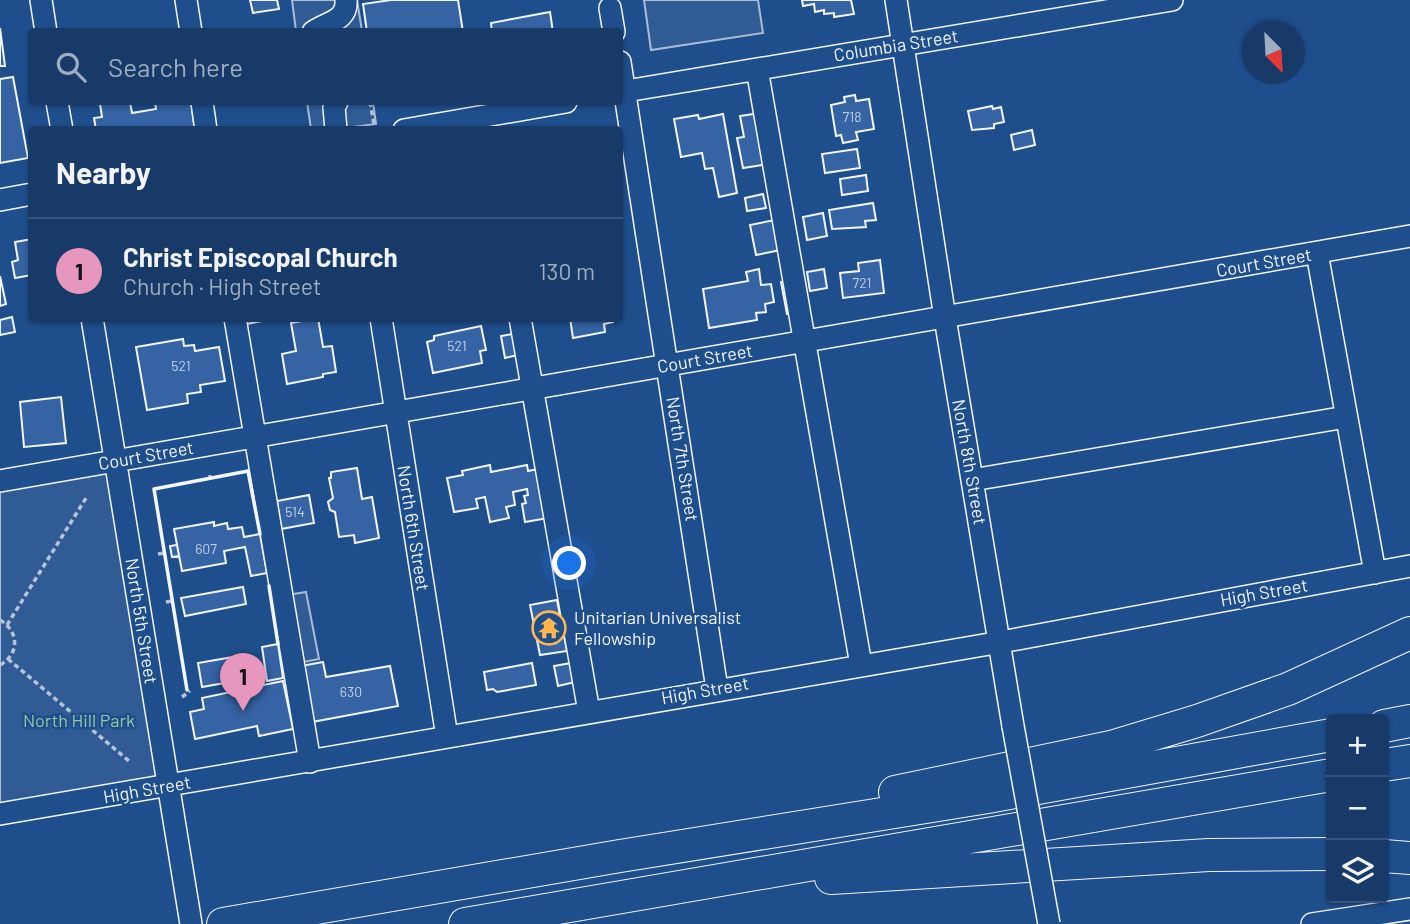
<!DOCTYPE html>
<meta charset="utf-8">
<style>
:root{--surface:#173a69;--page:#244571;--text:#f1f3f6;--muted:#9eadc0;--line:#36547d;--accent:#e797bd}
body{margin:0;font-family:Barlow,sans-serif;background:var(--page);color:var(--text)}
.controls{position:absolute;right:21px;bottom:21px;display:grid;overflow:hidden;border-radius:7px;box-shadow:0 2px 5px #0004}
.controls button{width:63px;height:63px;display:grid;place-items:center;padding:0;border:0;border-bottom:2px solid var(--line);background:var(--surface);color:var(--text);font:35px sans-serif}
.compass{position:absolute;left:1242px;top:21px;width:63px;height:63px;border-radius:50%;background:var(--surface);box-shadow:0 2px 5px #0004;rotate:156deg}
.you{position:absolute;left:570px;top:564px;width:24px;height:24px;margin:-18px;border:5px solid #fff;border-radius:50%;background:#1a73e8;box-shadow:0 0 0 10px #1a73e833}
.badge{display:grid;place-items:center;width:46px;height:46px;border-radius:50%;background:var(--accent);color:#111;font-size:23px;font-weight:700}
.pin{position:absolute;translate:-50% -58px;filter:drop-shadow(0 2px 4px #0008)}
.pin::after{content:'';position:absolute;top:37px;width:24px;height:21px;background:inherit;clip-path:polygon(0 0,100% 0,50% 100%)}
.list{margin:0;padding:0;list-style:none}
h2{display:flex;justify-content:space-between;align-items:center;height:91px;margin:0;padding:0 28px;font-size:30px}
h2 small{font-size:23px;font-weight:400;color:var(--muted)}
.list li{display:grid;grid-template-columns:46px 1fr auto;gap:21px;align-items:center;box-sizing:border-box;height:105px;padding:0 28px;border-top:2px solid var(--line)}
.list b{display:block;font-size:26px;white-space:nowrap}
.list p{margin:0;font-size:23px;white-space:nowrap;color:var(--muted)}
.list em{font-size:23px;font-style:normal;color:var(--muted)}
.icon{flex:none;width:38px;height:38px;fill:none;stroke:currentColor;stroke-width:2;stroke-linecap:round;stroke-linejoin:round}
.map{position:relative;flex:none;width:1410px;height:924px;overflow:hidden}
.search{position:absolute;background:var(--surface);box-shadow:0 2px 5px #0004;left:28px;top:28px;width:595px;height:77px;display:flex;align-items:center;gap:18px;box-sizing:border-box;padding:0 24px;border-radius:7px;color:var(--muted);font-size:26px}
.panel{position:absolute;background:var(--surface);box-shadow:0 2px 5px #0004;left:28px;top:126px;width:595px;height:196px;border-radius:7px}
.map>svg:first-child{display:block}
.built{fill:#305b95;stroke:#a8bbd7;stroke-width:2}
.building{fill:#3563a3;stroke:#f2f6ff;stroke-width:2}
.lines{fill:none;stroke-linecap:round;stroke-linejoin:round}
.minor-casing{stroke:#f2f6ff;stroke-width:24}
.highway-casing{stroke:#f2f6ff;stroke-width:34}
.path{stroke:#b3c4dc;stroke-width:3.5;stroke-dasharray:5 3.5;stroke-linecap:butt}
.minor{stroke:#1f4e8c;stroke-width:21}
.highway{stroke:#1f4e8c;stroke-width:32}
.minor-bridge-casing{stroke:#f2f6ff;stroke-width:24;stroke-linecap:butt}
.minor-bridge{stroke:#1f4e8c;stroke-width:21}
.wall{stroke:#f2f6ff;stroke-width:3.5}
.labels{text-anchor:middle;stroke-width:5;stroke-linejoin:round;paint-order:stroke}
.number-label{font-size:14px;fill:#c3d1e8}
.street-label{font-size:18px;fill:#f2f6ff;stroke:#1f4e8c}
.poi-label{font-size:18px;fill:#f2f6ff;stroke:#1f4e8c;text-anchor:start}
.park-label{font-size:18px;fill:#97c8a6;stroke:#1f4e8c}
</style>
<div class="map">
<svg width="1410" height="924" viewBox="0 0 1410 924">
<rect width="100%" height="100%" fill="#1f4e8c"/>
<path class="built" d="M292,0H357L362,31H296Z
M644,0H758L763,33L651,50Z
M307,102H373L376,124L338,129H311Z
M115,462L169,787L0,814V481Z
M306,592L319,659L293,664L281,596Z"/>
<path class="building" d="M250,0H277L279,9L253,13Z
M391,0H458L463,32H367L363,4Z
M802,0H851L854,14L834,17V13L824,14V10L815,12L814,4L803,6Z
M550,12L553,32H492L491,23Z
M0,28L5,66H0Z
M13,77L28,158L0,163V79Z
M855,95L856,101L869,99L874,129L856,132L858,140L843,143L841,135L836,136L831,105L845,102L844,97Z
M115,102H130L132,113L156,109L155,102H191L195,130H96L94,118L102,117L100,104Z
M992,106L993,109L1001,107L1004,122L994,124V128L972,130L968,111Z
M760,113L769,164L743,168L737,138L744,137L740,116Z
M723,114L737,193L719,197L713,168L705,169L702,153L681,157L674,119L698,115L699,119Z
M1032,130L1035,145L1014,150L1011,135Z
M857,149L860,168L825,173L822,154Z
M866,175L868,191L842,195L840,179Z
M763,194L766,208L747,211L745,198Z
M873,203L876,220L865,221L866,227L832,229L829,210Z
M823,213L827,236L807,240L803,217Z
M775,220L781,250L756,255L750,225Z
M32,239V275L15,278L12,262L18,260L15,242Z
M880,260L884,293L843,298L840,273L859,271L858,263Z
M759,269L761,285L771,284L774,302L765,304L766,312L756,313L757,320L709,328L703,289L748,281L746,272Z
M824,269L827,288L810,291L807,272Z
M0,276L6,304L0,306Z
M792,280L798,312L787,314L781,282Z
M12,317L15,332L0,335V320Z
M240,318H273V319L241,325Z
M318,318L323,347L332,346L336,372L323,374V377L287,384L282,354L296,351L291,323Z
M570,318H613V322L604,324L605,332L573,338Z
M481,326L486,350L480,351L482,363L433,373L427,342L434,340V336Z
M513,334L518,355L505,358L501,336Z
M183,339L184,346L194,345L195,351L219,347L225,381L200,385L201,392L187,394L188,403L147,410L136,347Z
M61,397L66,443L24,447L20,402Z
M490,465L491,472L527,465L528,471L538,469L548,518L525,522L522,504L526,503L524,496L528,495L527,489L513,492L515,505L506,507L509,518L490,522L485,497L476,499L478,508L454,512L447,478L463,475L462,471Z
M357,468L362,499L372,497L379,538L355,543L354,535L339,537L335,512L330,510L328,502L333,498L329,478H331V472Z
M309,495L314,523L281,529L277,501Z
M214,522V526L227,523L228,529L242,527L244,537L260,534L267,573L251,576L245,547L224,551L226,563L182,571L174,529Z
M177,545L179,556L172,557L170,546Z
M243,587L246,604L185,616L181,598Z
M557,600L567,651L540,655L530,605Z
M278,644L283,678L267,681L262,647Z
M239,656L242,671L235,672L236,681L202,687L198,663Z
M323,662L326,677L390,666L398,706L312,722L301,666Z
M532,663L536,685L497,692L493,689L487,690L484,672Z
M571,663L575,682L558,686L554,666Z
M283,681L293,729L259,736L257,726L195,739L190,712L204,709L202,698Z"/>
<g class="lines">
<defs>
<path id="minor" d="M41,0L46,32
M186,0L191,32
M896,0L945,318L1013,726
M610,8L614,32
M313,32C327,22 348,21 346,0
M620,62L717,689
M757,69L861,665
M620,92L1172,0
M57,102L62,130
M202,102L206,130
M336,130L334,107L337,102
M404,130L566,102
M0,200L32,194
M1317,253L1375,573
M92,318L191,924
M235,318L310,762
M381,318L447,737
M520,318L589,712
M972,480L1346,417
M0,481L1410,236
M0,814L1001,642L1410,566
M1312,924L1410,909"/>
<path id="highway" d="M1384,726L1410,721
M1384,765L1410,761
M895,792L1111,747L1197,721L1288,689L1410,633
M1384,856L1410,858
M831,878L1209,855L1331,854
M223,924L620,856L988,797L1331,735
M465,924L1331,775"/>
</defs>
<use href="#minor" class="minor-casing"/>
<use href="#highway" class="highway-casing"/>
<path class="path" d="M370,102L375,130
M210,475V478
M158,554L165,553
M166,602L172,601
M0,620C19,631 20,654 0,665
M7,625L86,498
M8,659L129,761
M182,697L190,691"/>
<use href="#minor" class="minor"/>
<use href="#highway" class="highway"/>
<defs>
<path id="minor-bridge" d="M1013,726L1049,924"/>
</defs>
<use href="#minor-bridge" class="minor-bridge-casing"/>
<use href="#minor-bridge" class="minor-bridge"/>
<path class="wall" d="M269,586L278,644
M187,690L154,489L248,471L260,534"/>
</g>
<defs>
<symbol id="temple-ring" viewBox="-11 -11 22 22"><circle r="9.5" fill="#1f4e8c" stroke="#ffb74d" stroke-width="1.5"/><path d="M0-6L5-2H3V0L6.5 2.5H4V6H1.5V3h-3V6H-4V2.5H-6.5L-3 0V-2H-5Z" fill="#ffb74d"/></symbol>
</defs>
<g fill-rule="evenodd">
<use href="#temple-ring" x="530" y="609" width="38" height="38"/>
</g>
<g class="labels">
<g class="number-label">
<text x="852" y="122">718</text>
<text x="862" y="288">721</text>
<text x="457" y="351">521</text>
<text x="181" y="371">521</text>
<text x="295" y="517">514</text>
<text x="206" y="554">607</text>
<text x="351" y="697">630</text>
</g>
<g class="street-label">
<text transform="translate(896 46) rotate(-9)" y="6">Columbia Street</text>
<text transform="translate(1264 263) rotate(-10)" y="6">Court Street</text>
<text transform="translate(705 359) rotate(-10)" y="6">Court Street</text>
<text transform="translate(146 456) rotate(-10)" y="6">Court Street</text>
<text transform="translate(682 459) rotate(81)" y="6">North 7th Street</text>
<text transform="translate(969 462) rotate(80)" y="6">North 8th Street</text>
<text transform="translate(413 528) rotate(81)" y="6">North 6th Street</text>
<text transform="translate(1264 593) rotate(-10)" y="6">High Street</text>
<text transform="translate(141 621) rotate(81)" y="6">North 5th Street</text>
<text transform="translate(705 691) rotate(-10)" y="6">High Street</text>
<text transform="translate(147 790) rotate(-10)" y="6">High Street</text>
</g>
<g class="poi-label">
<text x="574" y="624">Unitarian Universalist<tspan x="574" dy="21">Fellowship</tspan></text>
</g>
<g class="park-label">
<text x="79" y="727">North Hill Park</text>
</g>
</g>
</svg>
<div class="controls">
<button>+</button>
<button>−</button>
<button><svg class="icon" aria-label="layers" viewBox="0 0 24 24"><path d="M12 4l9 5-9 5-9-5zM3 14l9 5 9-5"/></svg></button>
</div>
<svg class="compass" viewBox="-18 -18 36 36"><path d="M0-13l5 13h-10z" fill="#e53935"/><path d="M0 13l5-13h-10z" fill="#9eadc0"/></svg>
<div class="you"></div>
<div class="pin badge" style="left:243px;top:711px">1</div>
<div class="search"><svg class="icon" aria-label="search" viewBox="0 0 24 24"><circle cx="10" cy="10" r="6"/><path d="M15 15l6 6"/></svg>Search here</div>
<section class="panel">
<h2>Nearby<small></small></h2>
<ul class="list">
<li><span class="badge">1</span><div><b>Christ Episcopal Church</b><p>Church · High Street</p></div><em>130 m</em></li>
</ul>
</section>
</div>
